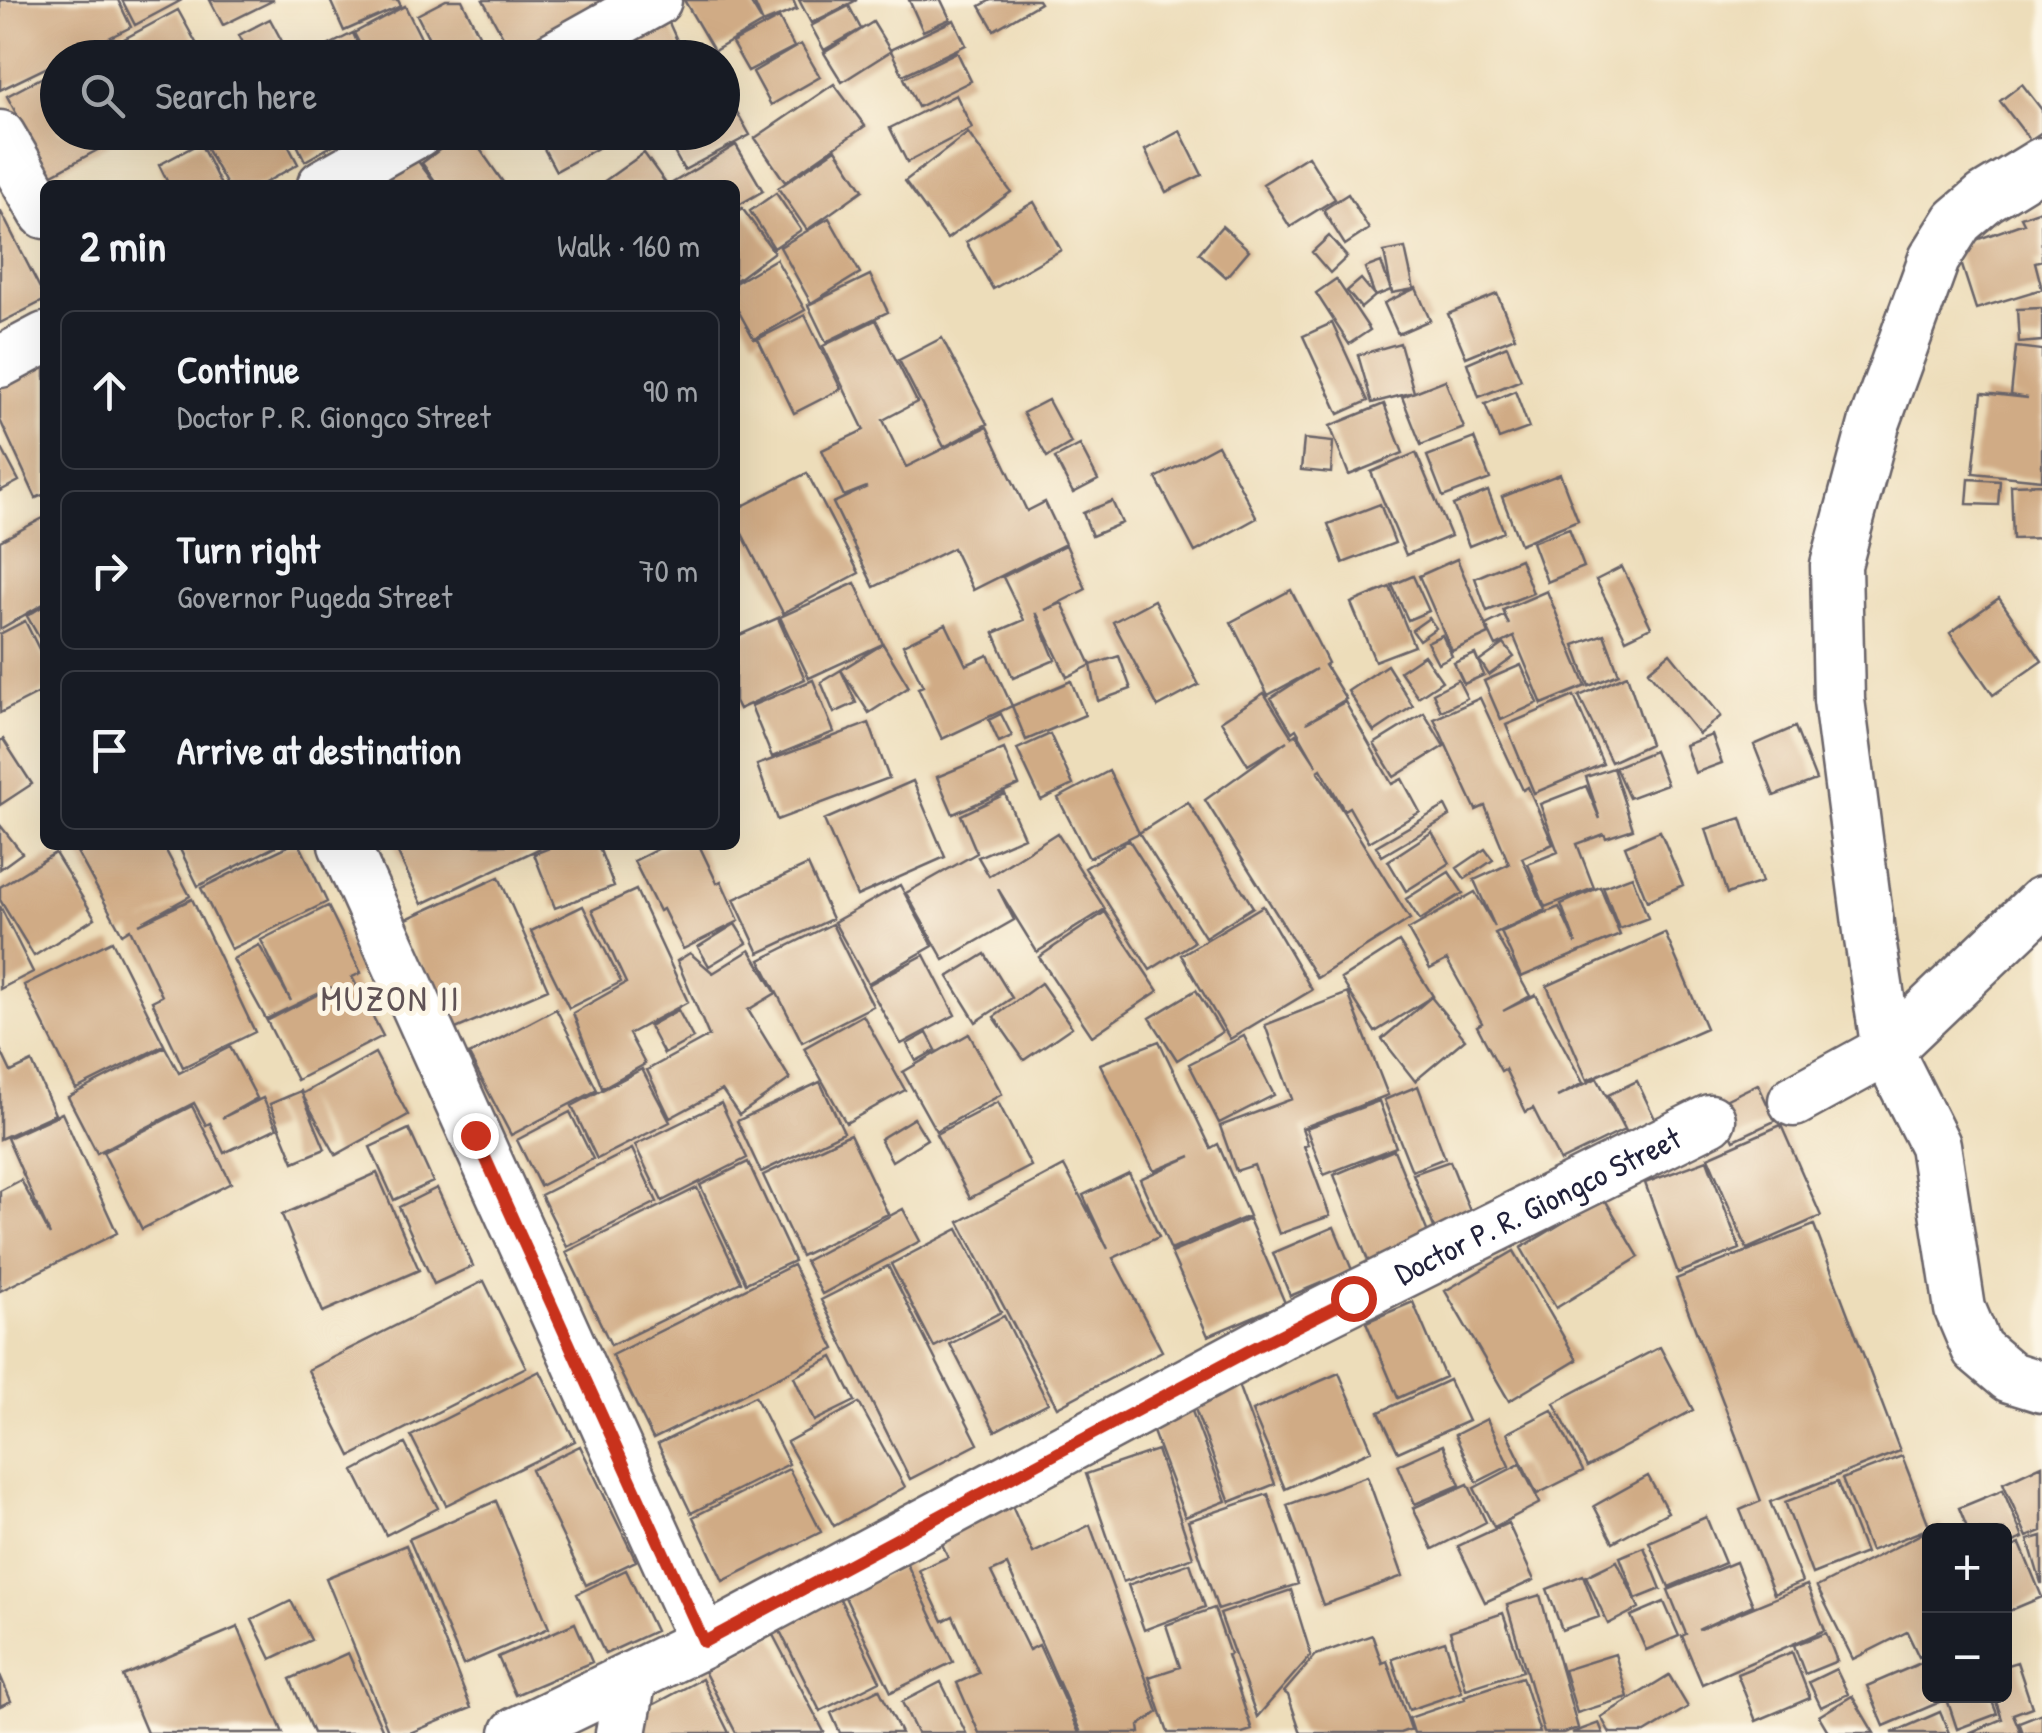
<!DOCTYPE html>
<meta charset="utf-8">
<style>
:root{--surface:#171b24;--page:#20242c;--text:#f1f3f6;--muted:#9ea1a6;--line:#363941}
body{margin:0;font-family:"Patrick Hand",sans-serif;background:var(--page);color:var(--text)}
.controls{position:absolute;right:30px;bottom:30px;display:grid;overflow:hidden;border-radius:15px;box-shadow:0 10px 40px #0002}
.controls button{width:90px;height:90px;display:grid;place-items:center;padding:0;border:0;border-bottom:2px solid var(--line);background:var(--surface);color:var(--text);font:50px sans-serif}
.stop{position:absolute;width:30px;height:30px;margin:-22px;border:8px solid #c8321e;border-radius:50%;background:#fff}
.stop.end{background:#c8321e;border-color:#fff;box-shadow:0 2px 10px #0008}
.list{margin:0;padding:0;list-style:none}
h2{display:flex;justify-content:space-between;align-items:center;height:130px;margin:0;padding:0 40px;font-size:42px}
h2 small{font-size:32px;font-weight:400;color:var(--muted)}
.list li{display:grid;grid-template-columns:65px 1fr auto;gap:30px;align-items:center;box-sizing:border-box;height:160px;margin:0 20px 20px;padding:0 20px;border:2px solid var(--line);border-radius:15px}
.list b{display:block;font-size:38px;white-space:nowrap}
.list p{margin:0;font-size:32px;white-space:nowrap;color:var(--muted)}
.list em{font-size:32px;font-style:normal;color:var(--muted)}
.icon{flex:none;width:55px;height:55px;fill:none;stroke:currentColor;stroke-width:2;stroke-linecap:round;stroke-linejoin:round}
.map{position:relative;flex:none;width:2042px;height:1733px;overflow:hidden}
.search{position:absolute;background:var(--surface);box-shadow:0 10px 40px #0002;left:40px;top:40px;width:700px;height:110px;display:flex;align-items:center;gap:25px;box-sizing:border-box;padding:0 35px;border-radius:55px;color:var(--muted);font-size:38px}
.panel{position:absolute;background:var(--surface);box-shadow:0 10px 40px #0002;left:40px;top:180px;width:700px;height:670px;border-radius:15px}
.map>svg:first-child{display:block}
.building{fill:#d0ab85}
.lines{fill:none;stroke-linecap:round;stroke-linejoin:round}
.minor-casing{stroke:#696367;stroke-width:55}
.minor{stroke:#fff;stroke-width:50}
.route{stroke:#c8321e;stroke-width:12}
.labels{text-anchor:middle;stroke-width:10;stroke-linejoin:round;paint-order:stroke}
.street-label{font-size:32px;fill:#22223b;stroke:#fcf5e5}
.neighbourhood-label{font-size:35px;letter-spacing:2.5px;fill:#5f5255;stroke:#fcf5e5}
</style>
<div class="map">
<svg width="2042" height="1733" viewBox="0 0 2042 1733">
<rect width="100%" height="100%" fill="#fcf5e5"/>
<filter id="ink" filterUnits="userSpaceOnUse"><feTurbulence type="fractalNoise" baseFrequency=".01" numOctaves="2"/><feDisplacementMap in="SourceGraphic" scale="20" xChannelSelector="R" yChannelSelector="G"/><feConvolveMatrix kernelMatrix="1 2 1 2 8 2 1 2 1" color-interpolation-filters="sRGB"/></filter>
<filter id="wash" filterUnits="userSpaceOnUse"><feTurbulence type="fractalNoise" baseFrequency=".0048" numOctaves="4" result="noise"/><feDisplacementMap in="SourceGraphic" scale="40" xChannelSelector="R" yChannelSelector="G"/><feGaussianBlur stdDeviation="2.25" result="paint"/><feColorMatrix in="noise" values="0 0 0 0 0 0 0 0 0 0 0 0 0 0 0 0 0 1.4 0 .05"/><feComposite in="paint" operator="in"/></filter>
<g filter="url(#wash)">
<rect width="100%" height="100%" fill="#edddba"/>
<g id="blocks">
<path class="building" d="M0,0H118L131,27L68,58H58V62L0,90Z
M122,0H182L135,25Z
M210,0H274L223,25Z
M330,0H398L401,6L344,31Z
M446,0H462L486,49L469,58H439L417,15Z
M483,0H607L511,51Z
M684,0H749L763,23L753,0H793L797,9L763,23L714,51Z
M799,0H857L811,23Z
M909,0H941L950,19L923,31Z
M991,0H1038L1040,3L994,30L980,6Z
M405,6L431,58H367L354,33Z
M849,6L861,29L824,50L811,26Z
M178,10L200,50L186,58H134L124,39Z
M665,14L685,58H647L634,29Z
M779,18L794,47L748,71L732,43Z
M270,19L291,58H251L239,35Z
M954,20L966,45L903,75L891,51L842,82L824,53L873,22L890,50Z
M632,31L644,58H578Z
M353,33L364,58H304Z
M107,42L115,58H78Z
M801,44L820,77L771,105L753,72Z
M957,52L971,81L918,107L904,78Z
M58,69V132H131L49,176L7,96Z
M722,78L732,97L729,98L750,135L684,170L664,134L722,132Z
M834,84L865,126L785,182L755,138Z
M2022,84L2042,110V132L2030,140L2000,101Z
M956,95L972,128L907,162L890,128Z
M1180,131L1202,175L1166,192L1145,150Z
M197,132H281L298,164L261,185H227Z
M291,132H356L305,161Z
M463,132H468L505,185H438L422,163Z
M535,132H627L556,171Z
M968,133L1011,192L947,239L905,181Z
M200,143L221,185H169L159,165Z
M736,145L763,191L735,207V185H669Z
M836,149L863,190L807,230L778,188Z
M411,152L436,185H366Z
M644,153L667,185H599Z
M1308,156L1335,199L1290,227L1263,184Z
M776,193L801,230L774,248L750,211Z
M1348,194L1369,229L1345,245L1323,210Z
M1034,202L1061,250L993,289L966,242Z
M742,208L774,252L735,281V213Z
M0,210L45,298V300L0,323Z
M2041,210L2042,260L2035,262L2042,289L1976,309L1956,247L2024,223L2021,217Z
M829,218L860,273L811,303L780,247Z
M1222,226L1249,250L1226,277L1199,253Z
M1329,236L1347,257L1330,273L1312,252Z
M1405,248L1414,289L1392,293L1384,252Z
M776,259L805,310L754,339L735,305V283Z
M1381,262L1391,290L1375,296L1361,308L1347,291L1361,279L1375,296L1365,268Z
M870,275L888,312L826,342L808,305Z
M1336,279L1370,330L1349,344L1316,293Z
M1416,288L1430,320L1398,334L1384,303Z
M1497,294L1515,337L1466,357L1448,314Z
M2042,308V341L2019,343L2017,309Z
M805,315L841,389L794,413L758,339Z
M876,320L917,402L883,420L906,467L987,427L1027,511L1045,502L1065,544L973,590L953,548L874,587L833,503L867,487L844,496L822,450L864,430L823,346Z
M1332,323L1368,401L1339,414L1303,336Z
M942,338L987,424L944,447L899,360Z
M1400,343L1414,392L1372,403L1358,355Z
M1507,346L1521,380L1479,397L1467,363Z
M2016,347L2042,350V480L1973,473L1982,393L2028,398L2011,395Z
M45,358V494L36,498L0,420V379Z
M1445,380L1464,428L1421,445L1402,397Z
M1515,391L1529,428L1499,439L1485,404Z
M1048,400L1071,443L1047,457L1023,413Z
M1384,404L1403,453L1349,475L1330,426Z
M1474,438L1490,479L1443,497L1427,456Z
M1304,439L1333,442L1331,473L1301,470Z
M0,445L19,481L0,491Z
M1080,445L1098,480L1073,493L1055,458Z
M1218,445L1257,518L1195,552L1156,478Z
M1416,453L1451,536L1406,555L1371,472Z
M807,473L859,573L783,613L735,520V510Z
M1560,474L1578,520L1520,544L1502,497Z
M1969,479L2000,481L1998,505L1967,504Z
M2042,484V538L2013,539L2011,485Z
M1488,491L1504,532L1469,546L1453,505Z
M1112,501L1122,523L1092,536L1083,513Z
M1380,504L1395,543L1343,563L1328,524Z
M45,517V603L0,629V541Z
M1569,528L1584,567L1547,582L1532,542Z
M1066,545L1086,589L1045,610L1062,603L1091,665L1067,677L1037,614H1036L1055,660L1013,678L994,633L1024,620L1003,577Z
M1457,559L1489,634L1452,651L1419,576Z
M1520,559L1533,593L1487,611L1475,578Z
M1622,567L1651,627L1626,639L1596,580Z
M1413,576L1429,611L1408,620L1392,585Z
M855,583L883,644L809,678L780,617Z
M1390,587L1414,646L1375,661L1351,603Z
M1291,590L1328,663L1325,665L1346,699L1306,723L1345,702L1392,784L1402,779L1420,812L1369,842L1349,807L1344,810L1321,769L1318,771L1410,919L1317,978L1205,800L1287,741L1248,765L1221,721L1264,693L1292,737L1296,734L1317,766L1296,729L1292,732L1271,698L1316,669L1268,695L1231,622Z
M1547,591L1586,686L1542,704L1514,637L1496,646L1486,625L1504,616L1509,625L1503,610Z
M1999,598L2042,661L1993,695L1950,633Z
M1154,600L1199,685L1158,707L1113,622Z
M45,605V648L27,616Z
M778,618L805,679L739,709L735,701V637Z
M1429,618L1436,628L1419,640L1412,630Z
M25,621L45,661V690L0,713V634Z
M946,624L966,665L988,655L1012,706L942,739L918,688L923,686L903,645Z
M1604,634L1619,674L1589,686L1574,645Z
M1442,635L1452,656L1438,663L1427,642Z
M883,644L909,687L869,713L841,670Z
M1504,644L1514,657L1489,675L1480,661Z
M1670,653L1721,716L1699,734L1648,671Z
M1475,654L1484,675L1464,684L1454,663Z
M1424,655L1442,681L1418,697L1400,671Z
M1119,656L1131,689L1098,701L1091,665Z
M1387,665L1413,706L1374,732L1348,691Z
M1521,665L1538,703L1501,720L1484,681Z
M841,670L856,703L834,713L821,682Z
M1627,675L1650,744L1611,762L1579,696Z
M813,680L834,732L772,757L751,706Z
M1458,680L1467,698L1441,711L1433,693Z
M1071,681L1085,715L1026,740L1012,706Z
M1574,696L1603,764L1534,793L1506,725Z
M1480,698L1523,790L1528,787L1553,844L1522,858L1545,910L1495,933L1530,996L1503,1011L1536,995L1583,1083L1557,1097L1597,1078L1624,1130L1560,1161L1533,1108L1526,1112L1505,1069L1501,1071L1477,1026L1482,1023L1447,960L1430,969L1408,930L1475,892L1495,927L1474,880L1509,864L1485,806L1476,810L1434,719Z
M1424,713L1444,746L1394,777L1374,744Z
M1001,714L1012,736L999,742L989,720Z
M869,723L889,778L777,820L757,765Z
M1795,727L1816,780L1774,796L1754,745Z
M1050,734L1073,785L1041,800L1017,749Z
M1712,735L1722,763L1695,773L1685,745Z
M3,739L32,784L0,805V741Z
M1004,749L1019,785L953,814L937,777Z
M1654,751L1667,784L1629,798L1615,767Z
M1613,768L1633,829L1606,838L1604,834L1577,844L1594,888L1545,907L1528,864L1558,852L1540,804L1586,786L1600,819L1586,777Z
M1109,771L1139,833L1089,858L1058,798Z
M913,781L945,857L857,896L824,820Z
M1005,794L1024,837L978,857L989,876L1057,833L1105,909L1037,952L998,889L1014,920L944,960L906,893L977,853L961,815Z
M1188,802L1253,907L1205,937L1139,833Z
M1445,806L1450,816L1382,856L1376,846Z
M1741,818L1762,882L1727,894L1706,829Z
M0,825L22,853L0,869Z
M1660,831L1683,885L1647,901L1625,846Z
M1432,832L1450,863L1406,891L1388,861Z
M1129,840L1194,942L1150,970L1085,868Z
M80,845H163L190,896L139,924L192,899L255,1032L183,1067L152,1001L162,996L130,929L122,934L75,848Z
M178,845H278L198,886Z
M290,845H300L327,902L231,949L201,888Z
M394,845H547L422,904Z
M557,845H598L614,886L555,908L534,854Z
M666,845H699L717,883L721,881L739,921L683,949L663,909L659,911L634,861Z
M1485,849L1493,860L1465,879L1457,868Z
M55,853L95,918L34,956L0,900V887Z
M808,865L832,919L759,953L734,899Z
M1449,872L1463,893L1420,920L1406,899Z
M1632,876L1648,918L1619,929L1603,887Z
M499,877L548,989L451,1031L402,921Z
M900,885L933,946L868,983L834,922Z
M1600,887L1620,935L1521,977L1501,932L1546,912L1548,914L1547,912L1559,907L1576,944L1561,904Z
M636,890L688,1002L629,1034L645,1064L602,1088L573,1013L626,983L592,910Z
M0,906L33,972L0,989Z
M328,906L361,973L352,977L383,1036L297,1080L267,1021L332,987L266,1019L233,959L259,945L291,1001L261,940Z
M583,906L621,982L569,1008L531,931Z
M1263,906L1312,990L1230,1039L1181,955Z
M1105,912L1158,991L1092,1036L1039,957Z
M735,924L747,943L709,966L698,947Z
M832,924L873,1006L802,1042L760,960Z
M1665,933L1706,1028L1587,1080L1547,986Z
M112,941L164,1045L76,1089L24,985Z
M1399,942L1433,996L1375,1032L1341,979Z
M750,950L776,993L748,1010L790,1079L739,1115L722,1090L670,1118L647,1070L709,1036L677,961L690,953L713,973Z
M985,954L1012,998L976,1022L948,977Z
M924,955L955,1015L901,1044L868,985Z
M1041,983L1072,1027L1024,1060L994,1017Z
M1196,990L1222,1032L1177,1060L1150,1018Z
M1348,993L1388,1095L1302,1128L1308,1145L1304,1146L1330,1216L1279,1234L1254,1165L1236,1171L1220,1126L1292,1099L1265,1025Z
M1431,997L1465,1039L1415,1081L1382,1039Z
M556,1009L597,1090L511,1135L469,1055Z
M678,1010L693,1038L664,1054L649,1026Z
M863,1015L905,1090L846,1123L804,1048Z
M927,1033L936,1050L916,1061L907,1044Z
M969,1034L1002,1094L936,1131L903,1072Z
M1244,1036L1274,1095L1219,1123L1189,1064Z
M1159,1041L1211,1148L1218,1144L1249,1216L1171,1250L1140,1179L1191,1156L1154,1171L1100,1064Z
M165,1047L179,1073L230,1047L257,1098L222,1118L263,1098L277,1128L224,1153L210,1123L206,1125L194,1103L97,1153L68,1097Z
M0,1049L11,1072L32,1062L55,1114L0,1139Z
M375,1053L408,1115L336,1155L302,1094Z
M642,1069L670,1122L597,1159L572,1106Z
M1637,1081L1655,1119L1627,1133L1608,1095Z
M820,1082L844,1132L761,1172L737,1121Z
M1758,1084L1775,1121L1734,1140L1717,1104Z
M1418,1086L1445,1158L1412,1171L1384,1100Z
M301,1091L325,1149L294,1162L270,1104Z
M1379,1101L1396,1147L1324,1175L1306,1128Z
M998,1102L1031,1166L970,1198L936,1134Z
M721,1103L747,1158L662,1201L635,1145Z
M192,1106L231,1183L142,1229L103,1152Z
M570,1112L593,1159L540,1186L517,1140Z
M62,1113L117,1233L0,1291V1191L21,1180L50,1235L7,1138Z
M914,1118L927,1139L892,1161L880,1139Z
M1781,1125L1821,1216L1747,1249L1708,1157Z
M409,1129L433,1182L394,1200L370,1147Z
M850,1134L888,1214L801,1256L763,1175Z
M632,1149L657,1202L567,1247L541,1195Z
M1394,1150L1430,1238L1369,1263L1334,1175Z
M1707,1160L1740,1249L1678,1273L1645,1183Z
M1450,1161L1472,1216L1435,1230L1413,1174Z
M748,1162L794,1261L746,1283L700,1185Z
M1064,1166L1108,1249L1083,1195L1129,1173L1159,1237L1113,1258L1162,1351L1057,1407L959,1222Z
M377,1173L419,1270L323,1312L282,1215Z
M437,1188L473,1266L434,1284L399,1207Z
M697,1188L741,1282L611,1345L566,1252Z
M1604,1198L1639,1257L1556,1308L1521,1248Z
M903,1209L920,1241L822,1294L805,1261Z
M1249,1219L1285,1303L1208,1336L1171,1253Z
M1814,1225L1900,1451L1770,1502L1802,1582L1774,1594L1740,1510L1761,1501L1676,1279Z
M1334,1227L1352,1270L1290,1296L1273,1253Z
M958,1229L1001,1312L934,1347L891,1264Z
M1514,1251L1577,1360L1509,1401L1445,1291Z
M793,1265L835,1349L653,1439L612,1355Z
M888,1266L978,1444L910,1479L821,1300Z
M484,1281L526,1367L351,1456L308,1370Z
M1413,1302L1445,1377L1398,1398L1366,1322Z
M1004,1316L1048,1403L995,1431L950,1344Z
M1660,1347L1693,1410L1587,1467L1554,1403Z
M833,1357L855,1401L814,1421L794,1377Z
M540,1371L575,1441L446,1505L411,1436Z
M1339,1373L1372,1450L1285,1489L1252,1411Z
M1449,1380L1468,1421L1398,1452L1379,1412Z
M1237,1382L1275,1484L1230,1502L1192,1401Z
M755,1396L789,1464L691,1513L658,1444Z
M859,1403L905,1487L834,1526L787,1442Z
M1190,1406L1226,1501L1185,1517L1149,1421Z
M1552,1410L1583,1471L1537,1494L1507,1433Z
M1487,1419L1509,1466L1477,1482L1455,1435Z
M405,1444L438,1508L386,1535L354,1471Z
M1443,1445L1460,1485L1415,1504L1398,1465Z
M580,1446L636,1561L586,1585L531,1470Z
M1157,1450L1193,1557L1123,1582L1086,1474Z
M1902,1456L1930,1528L1870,1551L1842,1479Z
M1520,1464L1540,1503L1494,1527L1474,1488Z
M2042,1465V1531L2027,1537L2003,1483Z
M789,1469L821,1532L723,1581L693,1517Z
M1367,1476L1403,1576L1323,1605L1287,1505Z
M1648,1476L1668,1512L1613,1542L1594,1506Z
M1837,1482L1865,1553L1812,1574L1785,1502Z
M1468,1484L1486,1522L1433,1549L1413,1508Z
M2003,1490L2023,1538L2004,1546V1530H1968L1959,1508Z
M1268,1494L1298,1584L1218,1610L1188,1521Z
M1007,1495L1033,1553L1090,1525L1158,1712L1139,1726L1140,1733H1081L1007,1565L991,1572L1029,1650L1039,1645L1079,1733H979L957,1683L979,1673L953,1616L943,1621L919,1570L948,1557L935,1529Z
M496,1501L549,1628L463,1665L409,1539Z
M1706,1517L1725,1563L1669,1587L1649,1542Z
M1508,1523L1534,1580L1485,1602L1458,1546Z
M1941,1524L1944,1530H1930V1652L1919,1657L1907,1632L1853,1659L1817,1587Z
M2042,1536V1583H2041L2028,1540Z
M2020,1544L2042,1597L2004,1613V1550Z
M406,1545L471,1708L410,1733H389L326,1578Z
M1644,1547L1661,1589L1636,1599L1620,1557Z
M1617,1561L1639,1608L1608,1624L1586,1576Z
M1736,1562L1753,1605L1698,1630L1807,1585L1825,1630L1702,1684L1682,1636L1686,1634L1668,1590Z
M1190,1563L1205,1607L1144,1630L1128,1585Z
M907,1564L953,1662L891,1692L844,1595Z
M626,1570L655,1631L605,1654L577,1594Z
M1583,1575L1599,1617L1562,1630L1547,1589Z
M1291,1590L1311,1655L1257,1717L1220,1614Z
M1540,1595L1578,1728L1563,1733H1544L1507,1605Z
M839,1597L880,1681L820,1711L778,1627Z
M291,1601L311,1640L271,1659L252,1620Z
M1664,1602L1679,1636L1646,1650L1631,1616Z
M1214,1608L1230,1654L1227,1655L1252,1730L1242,1733H1168L1149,1677L1180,1667L1166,1625Z
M1503,1613L1523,1671L1466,1689L1450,1631Z
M575,1623L592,1662L515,1695L498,1657Z
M238,1627L283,1733H147L123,1676Z
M1826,1633L1837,1661L1805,1674L1794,1645Z
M773,1635L824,1732L822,1733H736L704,1671Z
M1372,1635L1382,1663L1387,1661L1411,1729L1400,1733H1301L1288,1695L1284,1692L1316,1655Z
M1445,1641L1462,1692L1409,1710L1392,1659Z
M1792,1652L1810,1698L1756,1721L1737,1674Z
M348,1653L384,1733H313L290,1679Z
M1615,1654L1628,1697L1577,1713L1564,1670Z
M1930,1659V1696H1990L1997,1714L1957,1729L1947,1699L1884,1726L1867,1686Z
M2017,1662L2032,1707L2013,1714L2021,1733H1969L2002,1719L1994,1696H2004V1666Z
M1836,1669L1848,1694L1821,1707L1809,1682Z
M0,1675L11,1701L0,1706Z
M1669,1675L1688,1707L1645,1733H1610L1601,1717Z
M1522,1677L1540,1733H1414L1409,1718L1465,1699L1464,1696Z
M702,1679L729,1733H626L621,1722Z
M941,1682L966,1733H917L902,1702Z
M879,1689L901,1733H840L831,1713Z
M1852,1696L1874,1733H1829L1819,1716Z
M1940,1712L1949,1733H1892Z
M2042,1713V1733H2023L2019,1722Z
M1599,1723L1603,1733H1572Z"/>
</g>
</g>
<g filter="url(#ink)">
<use href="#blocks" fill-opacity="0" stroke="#696367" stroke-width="2.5"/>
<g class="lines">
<defs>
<g id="minor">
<path d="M552,58L656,0"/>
<path d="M0,136L45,213"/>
<path d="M2042,163L1985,198L1958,221L1934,259L1874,424L1836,565L1839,700L1870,939L1887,1050L1935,1145L1960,1309L1977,1349L2010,1377L2042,1387"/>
<path d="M323,185L417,132"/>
<path d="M0,362L45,338"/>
<path d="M344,845L704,1642"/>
<path d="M1794,1101L1887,1050L2042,902"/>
<path id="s1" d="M516,1733L704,1642L1282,1333L1710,1120"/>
<path d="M621,1733L631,1679"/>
</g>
</defs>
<use href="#minor" class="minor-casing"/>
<use href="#minor" class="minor"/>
</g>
</g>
<g class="lines" filter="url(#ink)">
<path class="route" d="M475,1135L704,1642L1248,1351L1353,1298"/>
</g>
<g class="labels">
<g class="street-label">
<text dy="11" stroke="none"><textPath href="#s1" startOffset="1150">Doctor P. R. Giongco Street</textPath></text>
</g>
<g class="neighbourhood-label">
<text x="391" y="1011">MUZON II</text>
</g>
</g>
</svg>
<div class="controls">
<button>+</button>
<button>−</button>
</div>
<div class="stop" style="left:1353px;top:1298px"></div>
<div class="stop end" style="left:475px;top:1135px"></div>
<div class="search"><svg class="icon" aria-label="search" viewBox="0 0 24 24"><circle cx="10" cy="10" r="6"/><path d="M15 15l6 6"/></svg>Search here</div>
<section class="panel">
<h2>2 min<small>Walk · 160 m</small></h2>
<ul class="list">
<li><svg class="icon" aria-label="ahead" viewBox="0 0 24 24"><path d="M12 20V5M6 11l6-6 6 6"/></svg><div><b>Continue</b><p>Doctor P. R. Giongco Street</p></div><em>90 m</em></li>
<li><svg class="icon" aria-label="right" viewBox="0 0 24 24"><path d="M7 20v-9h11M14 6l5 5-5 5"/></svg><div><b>Turn right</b><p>Governor Pugeda Street</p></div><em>70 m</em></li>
<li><svg class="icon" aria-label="arrive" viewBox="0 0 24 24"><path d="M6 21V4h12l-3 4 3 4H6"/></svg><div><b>Arrive at destination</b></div></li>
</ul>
</section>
</div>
